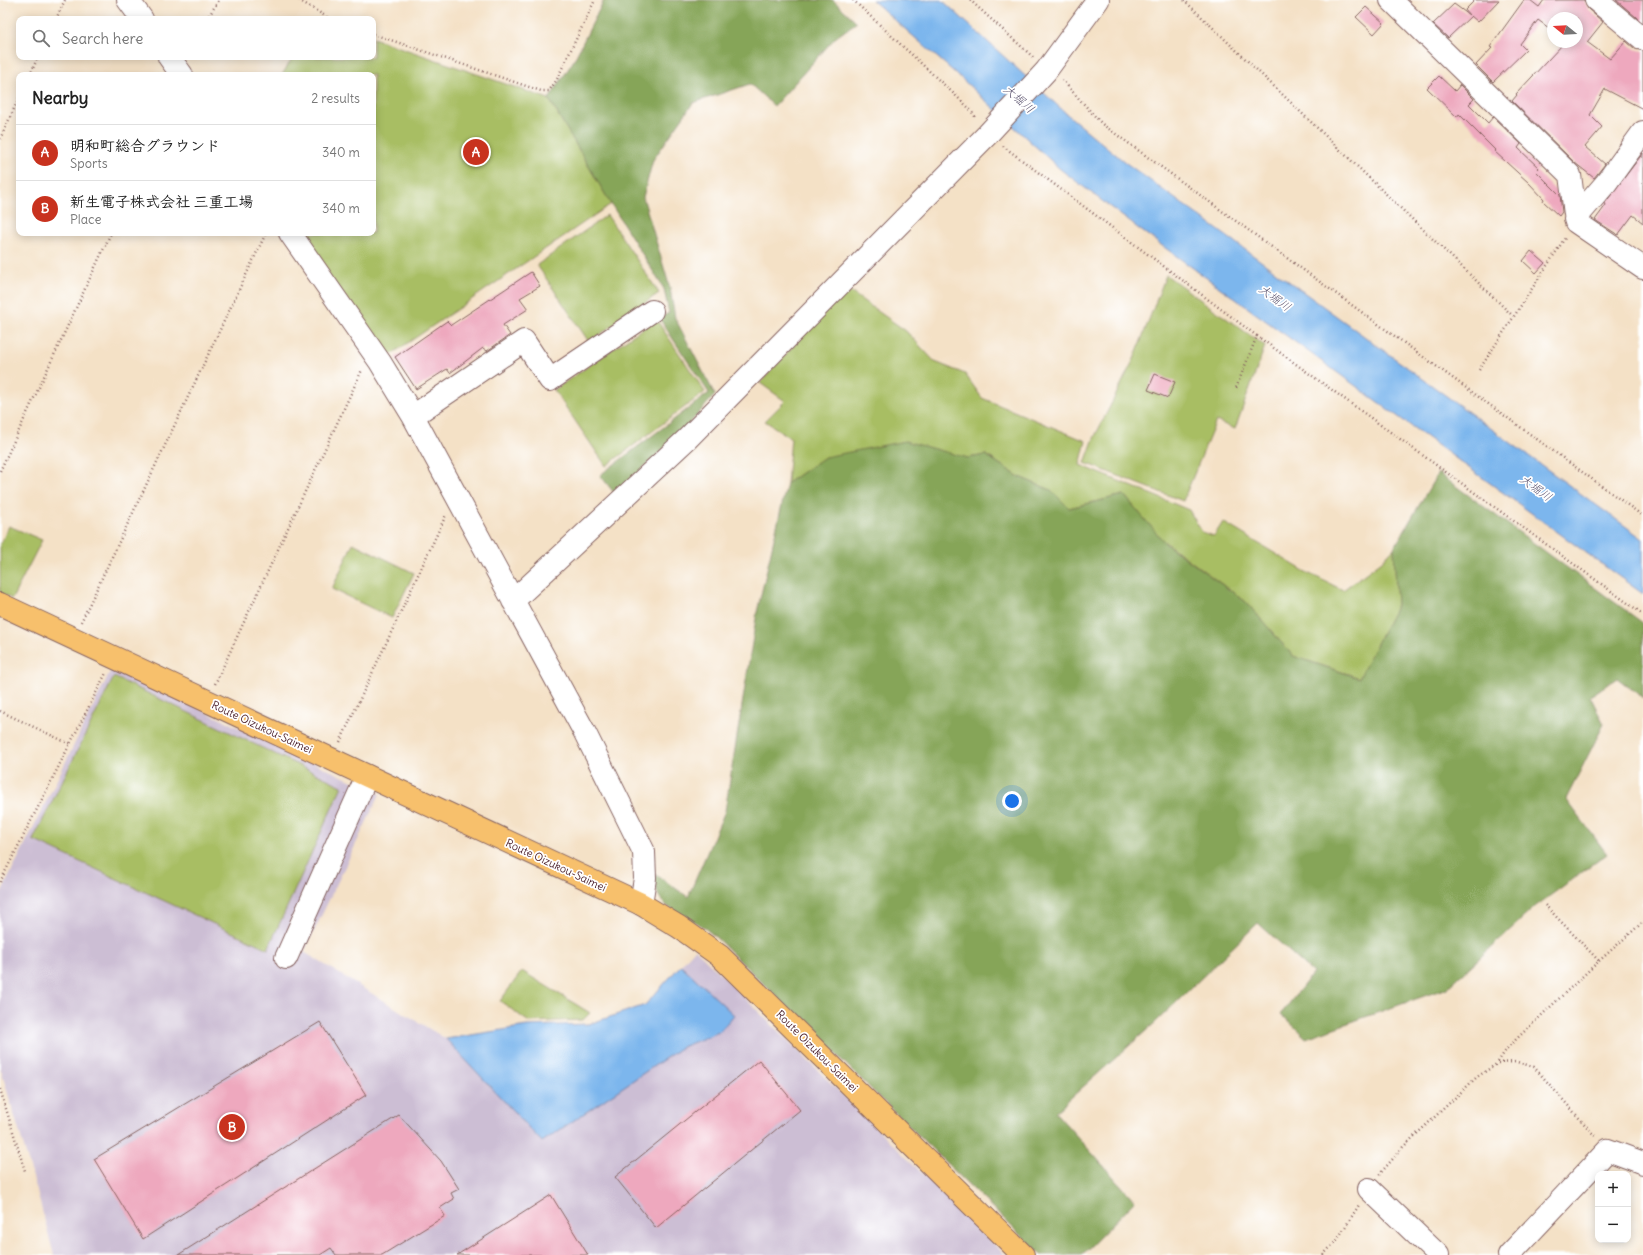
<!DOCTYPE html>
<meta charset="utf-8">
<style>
:root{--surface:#fff;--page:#f2f2f2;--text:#222;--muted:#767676;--line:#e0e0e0;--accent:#c8321e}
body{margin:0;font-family:Delius,"Klee One",sans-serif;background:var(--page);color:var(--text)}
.controls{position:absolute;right:12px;bottom:12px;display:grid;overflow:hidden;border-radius:8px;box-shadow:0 2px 10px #0003}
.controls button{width:36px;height:36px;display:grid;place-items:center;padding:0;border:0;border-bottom:1px solid var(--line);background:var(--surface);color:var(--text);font:20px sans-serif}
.compass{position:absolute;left:1547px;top:12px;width:36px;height:36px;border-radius:50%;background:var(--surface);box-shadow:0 2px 10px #0003;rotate:288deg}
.you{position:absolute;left:1012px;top:801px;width:14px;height:14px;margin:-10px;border:3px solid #fff;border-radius:50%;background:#1a73e8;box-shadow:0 0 0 6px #1a73e833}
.badge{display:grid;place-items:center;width:26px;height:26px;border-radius:50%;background:var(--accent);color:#fff;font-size:13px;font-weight:700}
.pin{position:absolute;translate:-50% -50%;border:2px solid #fff;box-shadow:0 1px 4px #0006}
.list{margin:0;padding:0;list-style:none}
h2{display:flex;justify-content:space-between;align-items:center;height:52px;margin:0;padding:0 16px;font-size:17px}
h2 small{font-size:13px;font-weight:400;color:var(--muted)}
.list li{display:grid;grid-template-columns:26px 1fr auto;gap:12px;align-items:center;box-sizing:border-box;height:56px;padding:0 16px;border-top:1px solid var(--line)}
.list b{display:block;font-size:15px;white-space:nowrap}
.list p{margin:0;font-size:13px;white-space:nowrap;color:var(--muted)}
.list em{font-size:13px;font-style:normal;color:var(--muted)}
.icon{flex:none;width:22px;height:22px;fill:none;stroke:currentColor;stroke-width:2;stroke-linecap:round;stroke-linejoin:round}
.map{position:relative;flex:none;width:1643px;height:1255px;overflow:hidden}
.search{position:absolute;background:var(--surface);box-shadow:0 2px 10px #0003;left:16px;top:16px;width:360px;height:44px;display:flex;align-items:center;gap:10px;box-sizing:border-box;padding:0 14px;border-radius:8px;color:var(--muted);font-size:15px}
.panel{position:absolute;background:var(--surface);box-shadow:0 2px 10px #0003;left:16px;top:72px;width:360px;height:164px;border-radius:8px}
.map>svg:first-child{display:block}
.industrial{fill:#ccbed4}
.green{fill:#a8be63;stroke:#796e47}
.forest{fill:#86a559;stroke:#686242}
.water{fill:#7cb6ed;stroke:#636a8c}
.building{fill:#eea8be}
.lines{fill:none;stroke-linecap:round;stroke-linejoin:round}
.minor-casing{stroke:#866361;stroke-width:24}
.major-casing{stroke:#866361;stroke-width:24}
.path{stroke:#866361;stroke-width:2.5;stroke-dasharray:1 3;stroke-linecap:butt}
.minor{stroke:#fff;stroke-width:22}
.major{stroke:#f7c06c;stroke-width:22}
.labels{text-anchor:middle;stroke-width:3.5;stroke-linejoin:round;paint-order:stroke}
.street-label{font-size:11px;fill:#4a1f2b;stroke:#fff}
.water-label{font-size:12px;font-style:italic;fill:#5c546f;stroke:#fff}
</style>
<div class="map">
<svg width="1643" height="1255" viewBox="0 0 1643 1255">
<rect width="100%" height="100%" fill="#fff"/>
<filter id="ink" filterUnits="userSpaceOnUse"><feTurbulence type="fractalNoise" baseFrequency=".025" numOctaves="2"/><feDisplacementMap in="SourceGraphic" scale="8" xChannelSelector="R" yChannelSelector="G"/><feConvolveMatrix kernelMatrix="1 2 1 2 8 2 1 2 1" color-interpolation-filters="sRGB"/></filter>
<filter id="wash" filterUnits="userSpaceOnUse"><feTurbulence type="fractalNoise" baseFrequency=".012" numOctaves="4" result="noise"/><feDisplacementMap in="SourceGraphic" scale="16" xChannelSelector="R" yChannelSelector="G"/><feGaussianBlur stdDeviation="0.9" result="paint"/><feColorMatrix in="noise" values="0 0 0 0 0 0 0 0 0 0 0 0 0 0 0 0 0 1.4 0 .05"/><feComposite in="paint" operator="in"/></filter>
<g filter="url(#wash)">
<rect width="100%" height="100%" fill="#f4e1c6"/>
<path class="industrial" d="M112,668L380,794L304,952L446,1039L527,1026L589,1024L645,1005L695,949L1005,1255H54L35,1184L0,1067V895Z"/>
<path class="green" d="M373,38L549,99L611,204L380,362L292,233H373V75H282L293,57H373Z
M607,215L659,293L589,342L537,265Z
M1166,275L1265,346L1235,429L1216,421L1183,501L1085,463L1094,438L1134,359Z
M845,288L906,331L935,362L965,374L982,398L1086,441L1080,465L1189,510L1202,532L1214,536L1223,522L1304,571L1343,590L1382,561L1394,548L1397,605L1360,678L1293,656L1246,602L1162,540L1124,495L1069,508L1051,490L1019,477L986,455L968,458L944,453L825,457L787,483L791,438L765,421L785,401L760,383Z
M656,319L705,392L606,466L554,390Z
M9,526L42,540L12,599L0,593V545Z
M353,543L414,573L392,618L332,589Z
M114,677L342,786L268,949L33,840Z
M522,971L590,1013L583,1020L529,1022L500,1001Z"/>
<path class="forest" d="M604,0H833L857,22L835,38L774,106L750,84L693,103L653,160L643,197L670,288L675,318L715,395L679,435L615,494L600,475L709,393L659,318L669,313L664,289L611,204L549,99L574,60Z
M905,441L968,458L986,455L1019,477L1051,490L1069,508L1124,495L1166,544L1246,602L1293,656L1359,678L1397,605L1394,548L1438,473L1643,623V698L1617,678L1590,696L1604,724L1566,799L1607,854L1536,906L1447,988L1306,1038L1281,1014L1313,973L1258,923L1157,1021L1055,1112L1135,1201L1082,1255H1041C939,1157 839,1056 737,958C727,949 717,937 706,929C682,911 653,911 655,874L688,897L725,811L757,612L787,483L825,457Z"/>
<path class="water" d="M872,0H942L1068,115L1126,163L1643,539V594L1139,229L1060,169L962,79Z
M681,965L734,1015L719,1032L682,1047L542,1142L446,1039L527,1026L589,1024L645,1005Z"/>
<g id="blocks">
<path class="building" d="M1475,0H1499L1478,22L1471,16L1448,38L1433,24L1454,4L1469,15L1465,10Z
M1524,0H1530L1539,7L1544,0H1584L1588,9L1603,22L1587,42L1610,59L1626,41L1635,49L1643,51V109L1605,89L1590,115L1602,127L1585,147L1605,164L1594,178L1575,163L1512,101L1517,95L1516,94L1563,44L1562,42H1577V18H1553V31L1538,20L1520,44L1526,50L1493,82L1476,65L1492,48L1490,47Z
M1616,0H1643V23Z
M1366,7L1384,23L1374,34L1356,17Z
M1439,76L1455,91L1460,85L1474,99L1469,104L1488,123L1493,117L1521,144L1518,148L1539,168L1536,171L1560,195L1562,212L1559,216L1543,201L1544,199L1529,183L1494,151L1495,150L1459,114L1457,117L1427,88Z
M1643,153V223L1633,215L1618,235L1595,220L1606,205L1605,203Z
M1531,251L1545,263L1536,273L1523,261Z
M531,272L540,286L520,298L528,309L503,325L510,335L487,351L483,348L450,373L447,369L416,389L395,357L447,321L451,325Z
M1155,374L1175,382L1168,398L1148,390Z
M320,1022L366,1095L143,1239L94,1159Z
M759,1060L800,1110L656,1228L615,1177Z
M399,1115L441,1161L459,1189L451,1193L454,1199L440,1208L445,1216L382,1255H336L331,1248L320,1255H178Z
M551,1195L588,1255H457Z"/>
</g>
</g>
<g filter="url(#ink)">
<use href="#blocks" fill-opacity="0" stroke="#866361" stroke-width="1"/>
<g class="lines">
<defs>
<path id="minor" d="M128,0L142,19
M1391,0L1570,175L1576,222L1643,268
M1596,0L1643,39
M169,57L182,75
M1575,219L1606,183L1643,132
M290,233L380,362L413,416L584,731L644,852L645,878L641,904
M413,416L524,341L550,380L652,311
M513,601L687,439L987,135L1046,71L1098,0
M286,958L367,776
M1369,1189L1438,1255
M1509,1255L1608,1150L1643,1163"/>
<path id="major" d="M0,604L641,904L679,927L720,956L1023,1255"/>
</defs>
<use href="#minor" class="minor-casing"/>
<use href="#major" class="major-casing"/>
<path class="path" d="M299,0L330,19
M853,0L969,108L976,118
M970,0L1034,58
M1184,0L1513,316
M56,19L65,0
M207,19L219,0
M373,34L541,91H549L556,81L595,0
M30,75L38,57
M1062,80L1102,124L1643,516
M0,139L19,98
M1003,146L1257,336L1236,388
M1257,336L1643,614
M1479,370L1565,238
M0,471L111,233
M81,622L266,233
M215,684L362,370
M0,711L70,744
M340,742L446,515
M0,882L106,673
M1599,961L1643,922
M1498,1062L1508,1047L1599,961L1544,904
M0,1089L25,1171
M1379,1175L1403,1147L1477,1077L1498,1063L1517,1062L1534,1067L1595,1136
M1323,1255L1337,1240L1359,1205"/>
<use href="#minor" class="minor"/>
<use href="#major" class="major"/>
</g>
</g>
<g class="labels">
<g class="street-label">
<text transform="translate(262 727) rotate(25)" y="4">Route Oizukou-Saimei</text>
<text transform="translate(556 865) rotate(25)" y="4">Route Oizukou-Saimei</text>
<text transform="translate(817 1051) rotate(45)" y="4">Route Oizukou-Saimei</text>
</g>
<g class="water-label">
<text transform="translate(1019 99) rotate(41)" y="4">大堀川</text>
<text transform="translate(1275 298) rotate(36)" y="4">大堀川</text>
<text transform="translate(1536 488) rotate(36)" y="4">大堀川</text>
</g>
</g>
</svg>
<div class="controls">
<button>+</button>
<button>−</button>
</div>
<svg class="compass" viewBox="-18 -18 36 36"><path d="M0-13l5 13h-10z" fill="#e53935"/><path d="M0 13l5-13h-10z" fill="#767676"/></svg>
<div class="you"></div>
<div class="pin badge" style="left:476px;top:152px">A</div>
<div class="pin badge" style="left:232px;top:1127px">B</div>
<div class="search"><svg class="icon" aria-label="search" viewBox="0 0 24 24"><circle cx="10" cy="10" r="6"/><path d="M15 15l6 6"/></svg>Search here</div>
<section class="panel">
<h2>Nearby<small>2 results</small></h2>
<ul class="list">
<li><span class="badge">A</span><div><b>明和町総合グラウンド</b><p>Sports</p></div><em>340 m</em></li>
<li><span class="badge">B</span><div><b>新生電子株式会社 三重工場</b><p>Place</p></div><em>340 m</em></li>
</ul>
</section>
</div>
